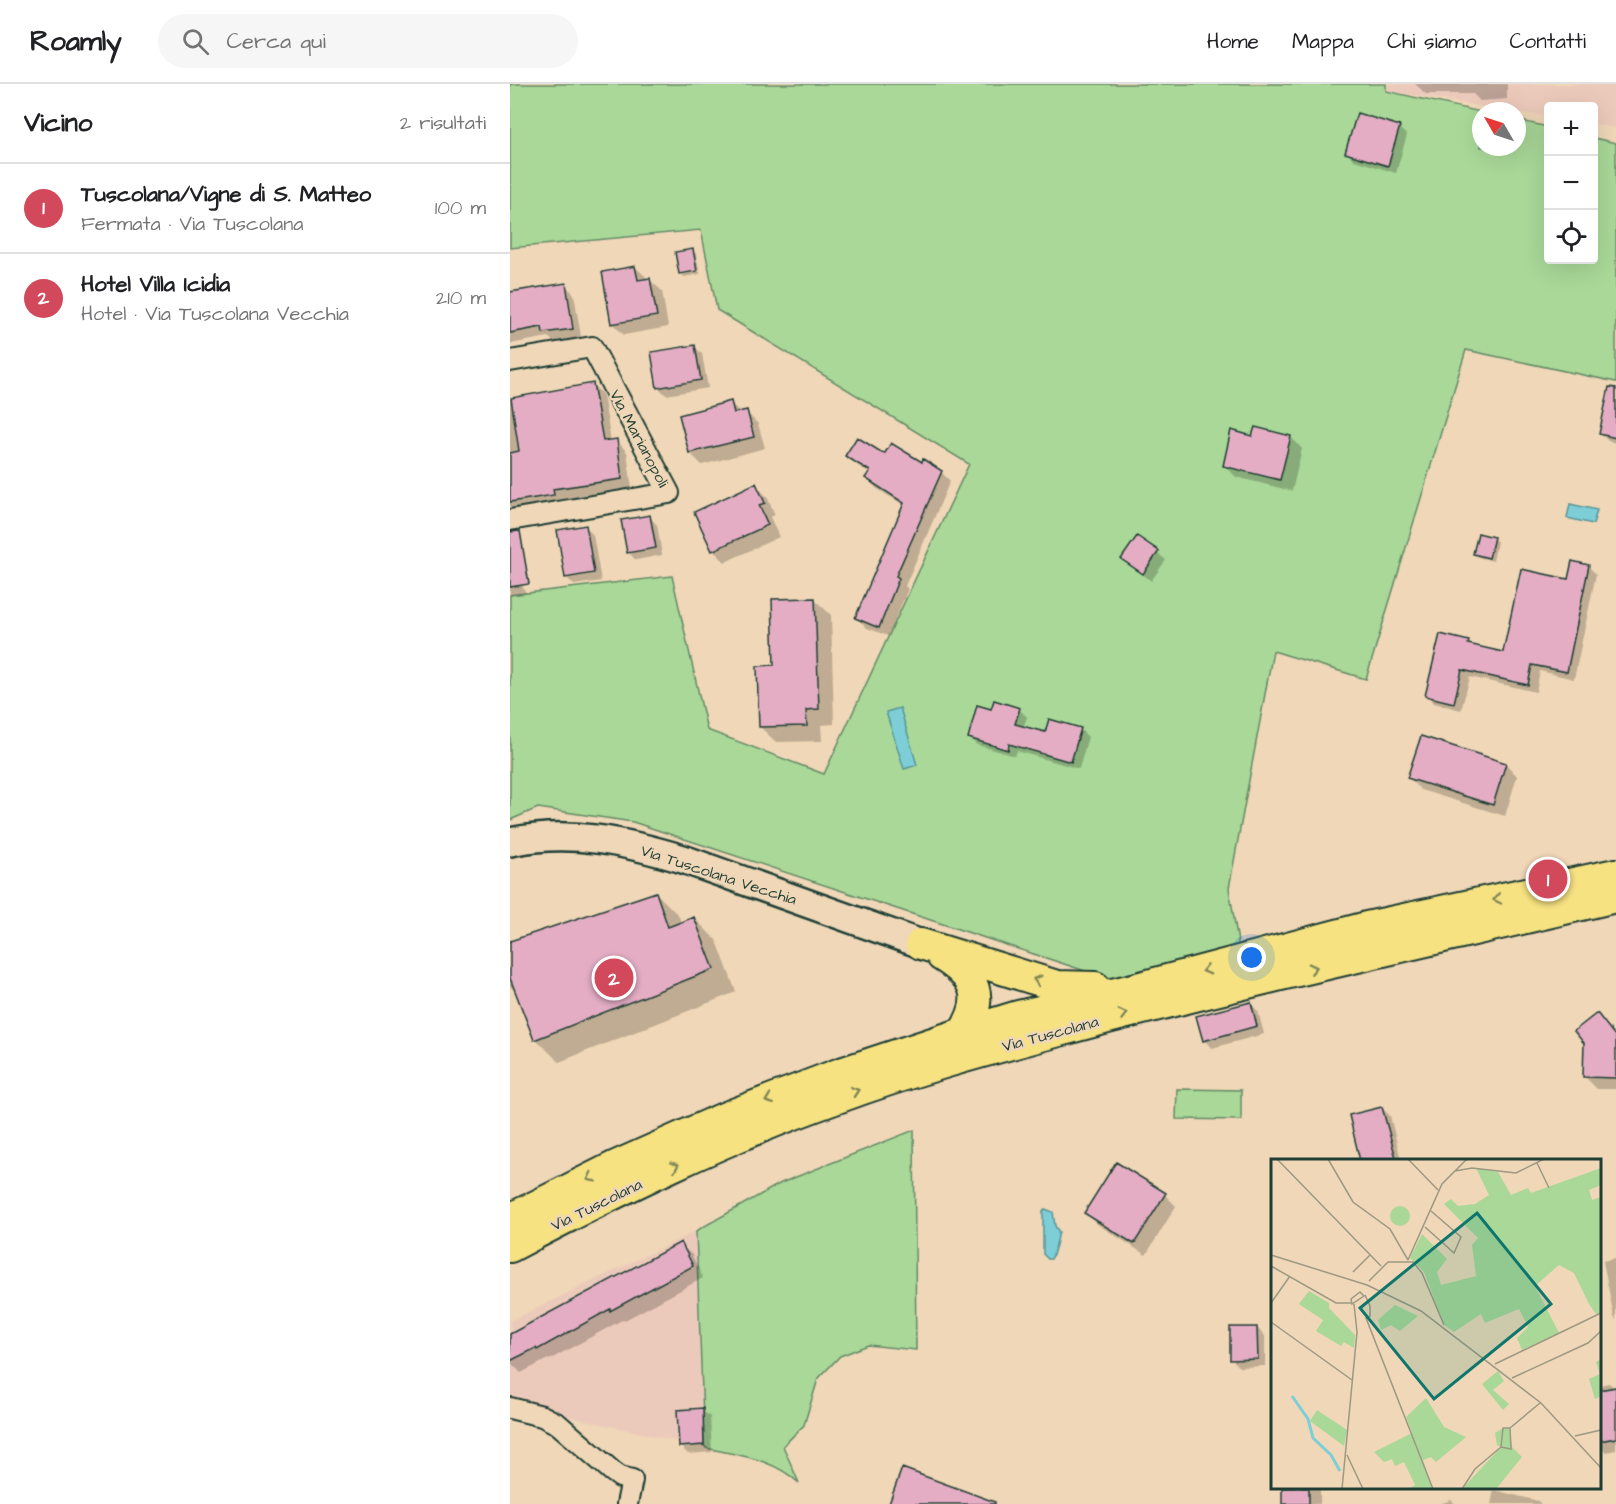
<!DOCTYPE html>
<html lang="it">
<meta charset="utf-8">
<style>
:root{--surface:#fff;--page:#f6f6f6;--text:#202124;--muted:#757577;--line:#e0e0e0;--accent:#d1495b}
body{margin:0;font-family:"Architects Daughter",sans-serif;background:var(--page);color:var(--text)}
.controls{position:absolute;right:18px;top:18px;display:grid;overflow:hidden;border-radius:6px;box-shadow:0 6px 24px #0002}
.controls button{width:54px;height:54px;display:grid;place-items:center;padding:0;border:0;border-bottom:2px solid var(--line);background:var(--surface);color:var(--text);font:30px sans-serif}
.compass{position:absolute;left:962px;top:18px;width:54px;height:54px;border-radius:50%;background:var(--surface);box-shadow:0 6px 24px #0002;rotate:309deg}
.you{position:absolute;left:742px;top:874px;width:21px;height:21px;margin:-15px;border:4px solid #fff;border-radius:50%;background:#1a73e8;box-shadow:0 0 0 9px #1a73e833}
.badge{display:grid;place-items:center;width:39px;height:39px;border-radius:50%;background:var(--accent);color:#fff;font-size:20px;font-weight:700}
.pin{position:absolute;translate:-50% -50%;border:3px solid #fff;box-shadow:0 2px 6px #0006}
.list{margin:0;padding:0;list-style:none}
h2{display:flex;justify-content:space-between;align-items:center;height:78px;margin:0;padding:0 24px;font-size:26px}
h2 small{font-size:20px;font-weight:400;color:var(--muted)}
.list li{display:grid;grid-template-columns:39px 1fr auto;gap:18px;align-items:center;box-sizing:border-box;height:90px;padding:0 24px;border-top:2px solid var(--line)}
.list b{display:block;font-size:22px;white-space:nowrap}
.list p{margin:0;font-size:20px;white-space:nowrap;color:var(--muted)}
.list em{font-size:20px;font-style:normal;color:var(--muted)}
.icon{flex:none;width:33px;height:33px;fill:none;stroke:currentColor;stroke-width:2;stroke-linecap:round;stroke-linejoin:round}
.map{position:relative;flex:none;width:1106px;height:1420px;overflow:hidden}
header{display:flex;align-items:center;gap:36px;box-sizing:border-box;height:84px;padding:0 30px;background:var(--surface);border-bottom:2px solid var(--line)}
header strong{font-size:28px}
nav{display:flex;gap:33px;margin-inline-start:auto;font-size:21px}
.search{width:420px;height:54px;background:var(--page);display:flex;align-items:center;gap:15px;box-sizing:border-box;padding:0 21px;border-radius:33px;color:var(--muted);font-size:22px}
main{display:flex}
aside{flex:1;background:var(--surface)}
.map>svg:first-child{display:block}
.built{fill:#eccabb}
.green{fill:#a9d898;stroke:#648a66;stroke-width:1.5}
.water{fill:#7eced8;stroke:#589496;stroke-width:1.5}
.shadow{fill:#0003}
.building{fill:#e4adc4;stroke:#1f3d34;stroke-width:1.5}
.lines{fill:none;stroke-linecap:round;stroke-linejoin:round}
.street-casing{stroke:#1f3d34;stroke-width:24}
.secondary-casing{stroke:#1f3d34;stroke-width:32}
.primary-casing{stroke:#1f3d34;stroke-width:34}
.street{stroke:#efd7b7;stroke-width:20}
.secondary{stroke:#efd7b7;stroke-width:27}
.primary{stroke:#f6e281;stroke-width:30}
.oneway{stroke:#808757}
.labels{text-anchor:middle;stroke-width:5;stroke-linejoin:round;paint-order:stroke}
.street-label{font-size:16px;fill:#1f3d34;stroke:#efd7b7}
.inset-river{fill:none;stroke:#7eced8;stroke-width:3}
.inset-road{fill:none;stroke:#9c9983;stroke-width:1.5}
.view{fill:#0f766e;fill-opacity:0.15;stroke:#0f766e;stroke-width:3}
.inset-edge{fill:none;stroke:#1f3d34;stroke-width:3}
</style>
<header>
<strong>Roamly</strong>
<div class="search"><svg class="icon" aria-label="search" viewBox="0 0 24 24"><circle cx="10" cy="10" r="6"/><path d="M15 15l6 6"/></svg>Cerca qui</div>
<nav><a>Home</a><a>Mappa</a><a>Chi siamo</a><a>Contatti</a></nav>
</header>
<main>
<aside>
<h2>Vicino<small>2 risultati</small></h2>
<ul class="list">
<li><span class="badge">1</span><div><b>Tuscolana/Vigne di S. Matteo</b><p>Fermata · Via Tuscolana</p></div><em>100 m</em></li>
<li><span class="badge">2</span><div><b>Hotel Villa Icidia</b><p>Hotel · Via Tuscolana Vecchia</p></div><em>210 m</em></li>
</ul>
</aside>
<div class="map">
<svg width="1106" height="1420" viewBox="0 0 1106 1420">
<rect width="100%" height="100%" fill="#efd7b7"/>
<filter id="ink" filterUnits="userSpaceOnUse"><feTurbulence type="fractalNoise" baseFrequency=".0167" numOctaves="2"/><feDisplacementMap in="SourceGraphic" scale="12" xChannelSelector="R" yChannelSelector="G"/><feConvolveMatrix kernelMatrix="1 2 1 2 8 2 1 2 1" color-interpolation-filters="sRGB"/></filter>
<g filter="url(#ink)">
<path class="built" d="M876,0H1106V44L1084,40V22H1038V33L876,7Z
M186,1147L194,1361L196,1364L52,1331L36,1322L0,1314V1237Z"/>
<path class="green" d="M0,0H876V7L971,28V63H1007V36L1038,43V176H1084V54L1106,59V298L956,266L856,595L763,567L719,804L731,876L627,904L123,738L28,724L0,736V511L162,492L197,646L314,690L459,380L207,226L191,146L0,164Z
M667,1005L731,1006V1036L666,1035Z
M404,1046L406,1266L358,1261L330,1272L308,1295L294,1341L273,1362L289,1399C262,1374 230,1372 196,1364L194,1361L186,1147L271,1099Z"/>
<path class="water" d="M1060,420L1087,426L1083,440L1057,434Z
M390,624L407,681L394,685L376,628Z
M535,1125L543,1128L545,1142L549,1148C548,1152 544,1172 541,1175H538L533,1170V1128Z"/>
<path class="shadow" d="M905,0H997V15L970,17L963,10H916Z
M889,44L897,51L886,89L844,76L837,69Z
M182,167L186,170L190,190L174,193L171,189Z
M125,183L152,207L158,243L114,251L102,239Z
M55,201L64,210L71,253L44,258L38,253L0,260V209Z
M185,263L192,270L198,304L156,311L148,303Z
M82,300L93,311L101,358L107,357L117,368L122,405L53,416L54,421L0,427V315Z
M1106,315V359L1098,357L1090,349Z
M220,319L231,329L236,328L248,340L255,364L192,381L180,369L171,332Z
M744,353H781L792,365L782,407L726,393L714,381Z
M371,370L431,388L440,397L395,502L398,505L378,552L357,544L347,534L395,422L366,404L357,394L360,389L347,381L337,371Z
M246,401L257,413L265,431L260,433L269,453L215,478L203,466Z
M140,433L147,441L152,471L126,476L118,468Z
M76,443L83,451L91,497L64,501L57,494Z
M627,454L656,476L641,497L613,474Z
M984,455L987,458L983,477L968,473L964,470Z
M0,478L16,509L0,511Z
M1078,482L1086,490L1064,595L1030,587L1026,608L960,593L951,626L924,619L917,611L958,558L963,562L994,569L1059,497Z
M305,516L321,531L324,640L311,641L312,657L266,658L250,643L265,583Z
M509,625L517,633L513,644L536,650L570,645L578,653L569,685L507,667L505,672L467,661L459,654L482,627Z
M912,654L996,680L1007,692L995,732L911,706L899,694Z
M146,809L169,832L171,839L184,834L207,857L226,908L49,978L26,955L8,910L0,902V858Z
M740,919L748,927L754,950L702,964L694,956Z
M1087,931L1106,952V1005H1087L1075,993Z
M872,1024L880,1032L891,1076H852Z
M655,1111L666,1122L636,1171L587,1140L576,1129Z
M170,1160L182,1171L193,1194L113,1237L112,1236L39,1276L38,1275L11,1289L0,1278V1252Z
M1106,1174V1236L1104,1233L1093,1177Z
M747,1244L755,1252V1282L729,1283L722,1275Z
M1099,1299L1106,1305V1366L1095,1368L1090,1363V1301Z
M192,1326L200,1333L202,1368L178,1370L170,1362Z
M774,1404H810V1420H774Z
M984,1406L1028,1417L1031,1420H981Z
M941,1416L945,1420H930Z"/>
<path class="building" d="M847,29L890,42L878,82L835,69Z
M183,165L187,187L169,190L165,168Z
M125,182L128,196L140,194L147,232L101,240L92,188Z
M56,199L63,245L33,249L32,243L0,249V208Z
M185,261L191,296L147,304L141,268Z
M83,299L93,357L107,355L112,395L43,405L44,411L0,418V369L9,367L1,314Z
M1099,303L1106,304V354L1089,350Z
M221,317L224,329L237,326L244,353L179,369L169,331Z
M745,343L781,352L770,396L713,382L721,346L742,352Z
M347,353L371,368L375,369L381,359L412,378L413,375L432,387L386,492L389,494L369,544L345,534L394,419L355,394L360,387L335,372Z
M246,399L255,419L249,421L258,441L202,467L184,428Z
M140,431L146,464L117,469L111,436Z
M76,441L84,489L55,494L47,446Z
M10,447L19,500L0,503V448Z
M968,449L984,453L979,474L963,470Z
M627,452L649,467L633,490L611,475Z
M1062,477L1079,481L1057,588L1022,581L1018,601L952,586L944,619L915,612L930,550L959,557L958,560L993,568L1011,485L1058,495Z
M305,514L309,625L296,626L297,642L249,643L247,582L264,581L262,515Z
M484,616L510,624L505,640L535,648L539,635L571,644L561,678L499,660L498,666L458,654L467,621L481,625Z
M911,652L996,679L983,721L897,694Z
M146,808L158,843L184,833L204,885L24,956L0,894V857Z
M741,918L747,942L693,957L686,932Z
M1087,929L1106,953V994L1073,993L1074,959L1064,947Z
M872,1023L886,1074L875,1077H850L839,1031Z
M606,1078L656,1109L624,1160L574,1129Z
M171,1158L183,1182L100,1227V1225L27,1266L26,1264L0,1277V1250Z
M720,1243H747L748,1275L720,1276Z
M1106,1303V1354L1089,1357V1306Z
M193,1324L194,1361L169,1363L167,1326Z
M392,1384L485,1418V1420H379Z
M772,1404H799V1420H772Z"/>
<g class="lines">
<defs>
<path id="street" d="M0,277L82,263L159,409L0,436
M0,1324L32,1332L48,1340L102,1387L110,1393L122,1396L117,1420"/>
<path id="secondary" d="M0,758C60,745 116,758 173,775L411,860"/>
<path id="primary" d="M411,860L547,902L585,903
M432,872C466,893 476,913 453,949
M0,1135L106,1082L216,1033L328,990L453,949L508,932L627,904L857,843L1106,790
M0,1163C106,1107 216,1053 330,1013C409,984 490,963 571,941C748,894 928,855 1106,813"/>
</defs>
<use href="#street" class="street-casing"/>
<use href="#secondary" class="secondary-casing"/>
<use href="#primary" class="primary-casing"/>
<use href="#street" class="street"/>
<use href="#secondary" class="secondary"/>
<use href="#primary" class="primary"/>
</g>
<defs><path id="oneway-chevron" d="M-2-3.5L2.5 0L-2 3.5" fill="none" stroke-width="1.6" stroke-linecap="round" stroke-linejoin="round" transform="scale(1.5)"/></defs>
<g class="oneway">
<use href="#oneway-chevron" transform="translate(987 815) rotate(168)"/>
<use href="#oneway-chevron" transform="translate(803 884) rotate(-13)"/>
<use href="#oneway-chevron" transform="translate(696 886) rotate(165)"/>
<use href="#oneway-chevron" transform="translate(527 896) rotate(-163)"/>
<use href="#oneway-chevron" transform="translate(613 930) rotate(-15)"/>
<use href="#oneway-chevron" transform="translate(345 1007) rotate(-19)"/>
<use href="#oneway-chevron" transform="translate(259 1016) rotate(159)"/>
<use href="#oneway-chevron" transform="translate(165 1082) rotate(-24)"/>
<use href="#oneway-chevron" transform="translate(81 1094) rotate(153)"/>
</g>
</g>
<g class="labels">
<g class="street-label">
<text transform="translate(130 354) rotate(62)" y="6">Via Marianopoli</text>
<text transform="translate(209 790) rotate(18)" y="6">Via Tuscolana Vecchia</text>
<text transform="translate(540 949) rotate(-15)" y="6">Via Tuscolana</text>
<text transform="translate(86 1120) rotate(-26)" y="6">Via Tuscolana</text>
</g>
</g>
<g transform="translate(761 1075)">
<rect width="330" height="330" fill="#efd7b7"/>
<path d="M205,9L227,13L240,36L257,29L260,34L330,9V26L318,31L321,41L330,38V153L325,155L318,145L303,114L288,106L264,127L288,174L251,191L246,179L257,168L248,150L214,164L210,155L183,173L173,166L153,113L139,99L151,75L176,100L166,113L170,126L205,117L201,86L207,79L173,45L180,40L187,47L204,45L218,36ZM119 57a10 10 0 1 1 20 0a10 10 0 1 1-20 0ZM38,132L58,144V149L84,176L83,189L73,183L70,187L45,172L52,161L28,145ZM124,146L147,157L129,172L120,166L110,171L107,161ZM330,200V237L324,240L318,220L329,215L325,203ZM227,212L233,222L222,231L238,245L232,251L211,225ZM155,239L173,268L195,278L165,303L160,298L152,301L162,330H138L144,326L133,303L124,307L121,300L113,303L103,293L141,274L135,258ZM46,251L76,271L73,287L39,262ZM232,269H239L241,288L251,298L225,330H191L230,288L226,286L224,274Z" fill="#a9d898"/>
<path class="inset-river" d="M21,237L37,260L42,279L60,296L69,312"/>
<path class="inset-road" d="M6,0L110,107M57,0L82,43L119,70L137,101M137,0L167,31M266,4L278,29M184,12L201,9L245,14L273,0M154,68L183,94L190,78L160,52M0,96L96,126L150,152L270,244L330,309M137,101L171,25L196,0M0,107L65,144H80M82,113L99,96M98,122L117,103H142L151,114L173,166M89,133L93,137L81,145L80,140ZM94,136L99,147V157L95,159L162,330M0,144L19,117M0,163L81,221M224,205L330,154M241,219L317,184L330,172M304,277L330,271M230,288L232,269H239L269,244M230,288L240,290L239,269M76,296L92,330M71,330L86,173L83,145M191,330L204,310L230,288"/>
<path class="view" d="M206,54L280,145L163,240L89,149Z"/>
<rect width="330" height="330" class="inset-edge"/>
</g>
</svg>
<div class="controls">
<button>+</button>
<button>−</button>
<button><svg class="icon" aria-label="locate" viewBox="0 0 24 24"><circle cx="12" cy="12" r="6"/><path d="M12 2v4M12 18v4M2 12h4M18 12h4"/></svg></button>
</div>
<svg class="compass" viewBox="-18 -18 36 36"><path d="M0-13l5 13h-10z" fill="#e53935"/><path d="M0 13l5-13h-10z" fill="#757577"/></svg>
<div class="you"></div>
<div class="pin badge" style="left:1038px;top:795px">1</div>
<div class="pin badge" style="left:104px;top:894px">2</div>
</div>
</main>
